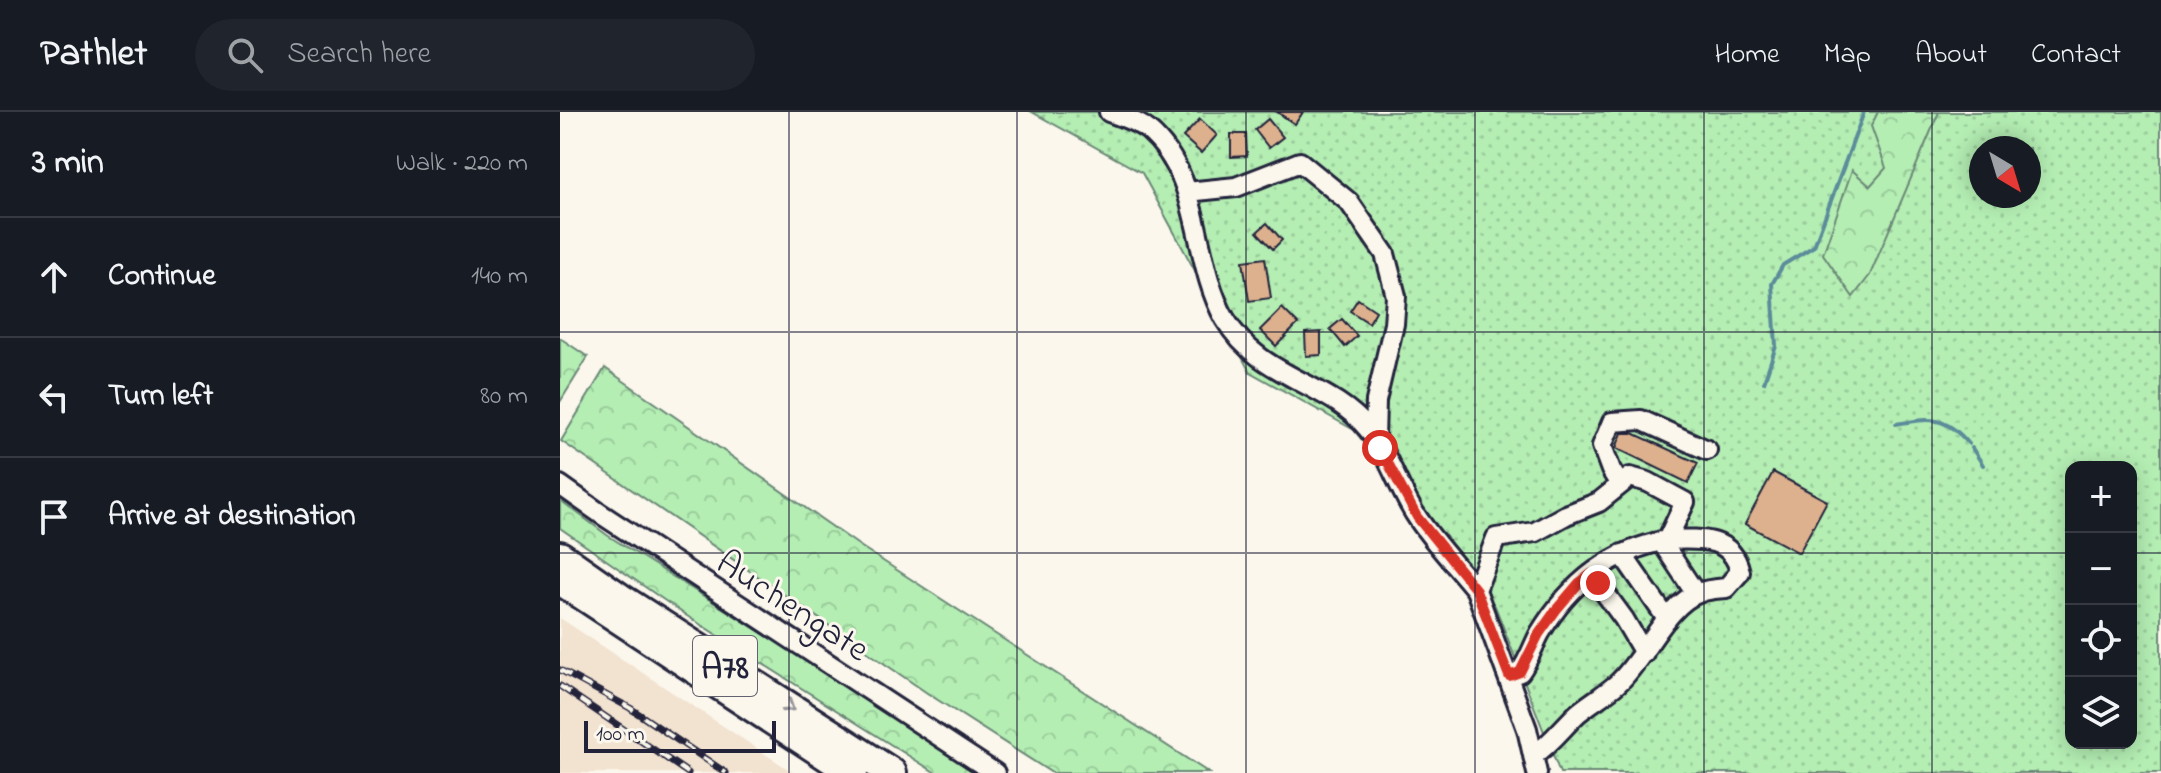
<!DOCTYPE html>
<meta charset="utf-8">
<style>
:root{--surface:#171b24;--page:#20242c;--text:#f1f3f6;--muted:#9ea1a6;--line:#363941}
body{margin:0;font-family:"Indie Flower",sans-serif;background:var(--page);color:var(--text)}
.controls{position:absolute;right:24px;bottom:24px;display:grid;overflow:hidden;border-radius:16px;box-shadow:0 4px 20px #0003}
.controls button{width:72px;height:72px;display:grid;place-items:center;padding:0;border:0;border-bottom:2px solid var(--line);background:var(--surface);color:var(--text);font:40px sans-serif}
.compass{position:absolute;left:1409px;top:24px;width:72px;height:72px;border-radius:50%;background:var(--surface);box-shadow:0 4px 20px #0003;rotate:142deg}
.scale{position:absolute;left:24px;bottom:20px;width:192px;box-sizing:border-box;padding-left:8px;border:4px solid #22223b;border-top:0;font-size:22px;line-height:28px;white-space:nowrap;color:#22223b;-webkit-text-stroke:6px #fbf7ec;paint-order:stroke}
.stop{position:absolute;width:24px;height:24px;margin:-18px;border:6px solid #d93025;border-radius:50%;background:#fff}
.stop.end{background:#d93025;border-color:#fff;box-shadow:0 2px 8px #0008}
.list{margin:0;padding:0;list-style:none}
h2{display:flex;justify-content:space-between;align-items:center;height:104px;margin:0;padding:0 32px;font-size:34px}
h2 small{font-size:26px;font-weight:400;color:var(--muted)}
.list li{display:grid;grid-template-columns:52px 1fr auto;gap:24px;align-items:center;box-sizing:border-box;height:120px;padding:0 32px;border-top:2px solid var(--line)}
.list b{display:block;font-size:30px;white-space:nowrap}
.list em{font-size:26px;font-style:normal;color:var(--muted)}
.icon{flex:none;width:44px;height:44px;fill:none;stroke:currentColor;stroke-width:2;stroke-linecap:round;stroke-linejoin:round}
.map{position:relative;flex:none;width:1601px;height:661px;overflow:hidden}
header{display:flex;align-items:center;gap:48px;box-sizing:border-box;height:112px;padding:0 40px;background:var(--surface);border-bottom:2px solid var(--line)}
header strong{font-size:38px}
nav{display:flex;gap:44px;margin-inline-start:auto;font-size:28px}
.search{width:560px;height:72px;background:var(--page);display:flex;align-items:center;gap:20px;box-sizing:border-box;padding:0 28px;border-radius:44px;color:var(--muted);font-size:30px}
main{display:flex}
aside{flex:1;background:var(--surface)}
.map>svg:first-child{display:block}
.built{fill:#f2e2d0}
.grass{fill:url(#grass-dots);stroke:#6b8877;stroke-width:2;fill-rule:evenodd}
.forest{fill:url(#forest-crowns);stroke:#6b8877;stroke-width:2}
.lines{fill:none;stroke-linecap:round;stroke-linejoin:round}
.stream{stroke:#5b8c9a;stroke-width:4}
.building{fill:#ddb18e;stroke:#22223b;stroke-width:2}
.minor-casing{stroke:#22223b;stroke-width:24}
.highway-casing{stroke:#22223b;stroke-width:34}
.minor{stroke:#fbf7ec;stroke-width:18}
.highway{stroke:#fbf7ec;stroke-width:28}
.rail-casing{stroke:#22223b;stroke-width:7}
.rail{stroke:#fbf7ec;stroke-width:4;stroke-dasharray:12;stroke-linecap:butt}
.oneway{stroke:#99979c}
.route{stroke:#d93025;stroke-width:10}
.grid{fill:none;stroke:#22223b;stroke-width:2;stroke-opacity:0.55}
.labels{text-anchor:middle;stroke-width:6;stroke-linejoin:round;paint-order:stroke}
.shield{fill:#fbf7ec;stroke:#636270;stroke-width:2}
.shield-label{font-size:34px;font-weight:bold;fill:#22223b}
.street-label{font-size:36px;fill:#22223b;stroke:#fbf7ec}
</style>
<header>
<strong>Pathlet</strong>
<div class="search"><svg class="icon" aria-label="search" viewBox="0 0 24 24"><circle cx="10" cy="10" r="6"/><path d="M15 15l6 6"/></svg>Search here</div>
<nav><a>Home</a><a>Map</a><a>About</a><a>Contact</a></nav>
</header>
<main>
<aside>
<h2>3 min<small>Walk · 220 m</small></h2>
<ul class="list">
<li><svg class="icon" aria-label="ahead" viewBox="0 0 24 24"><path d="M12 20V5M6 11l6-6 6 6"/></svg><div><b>Continue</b></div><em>140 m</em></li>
<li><svg class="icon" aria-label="left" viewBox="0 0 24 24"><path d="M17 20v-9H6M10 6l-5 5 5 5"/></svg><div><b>Turn left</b></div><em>80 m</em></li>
<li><svg class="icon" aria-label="arrive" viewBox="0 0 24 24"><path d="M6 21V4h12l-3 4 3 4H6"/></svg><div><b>Arrive at destination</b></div></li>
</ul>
</aside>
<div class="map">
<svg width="1601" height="661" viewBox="0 0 1601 661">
<defs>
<pattern id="grass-dots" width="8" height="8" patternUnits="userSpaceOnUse" patternTransform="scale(2)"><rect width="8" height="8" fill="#b4eeb3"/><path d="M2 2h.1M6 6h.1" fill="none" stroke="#9acc9b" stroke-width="1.8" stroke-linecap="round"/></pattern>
<pattern id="forest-crowns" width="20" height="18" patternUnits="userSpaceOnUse" patternTransform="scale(2)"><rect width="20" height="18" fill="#b4eeb3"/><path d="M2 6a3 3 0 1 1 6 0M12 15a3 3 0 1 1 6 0" fill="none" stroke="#9acc9b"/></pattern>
</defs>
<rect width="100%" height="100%" fill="#fbf7ec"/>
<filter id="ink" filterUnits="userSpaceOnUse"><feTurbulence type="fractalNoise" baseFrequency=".0125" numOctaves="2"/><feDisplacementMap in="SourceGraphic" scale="16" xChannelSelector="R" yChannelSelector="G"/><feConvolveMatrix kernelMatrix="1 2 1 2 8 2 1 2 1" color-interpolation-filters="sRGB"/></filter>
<g filter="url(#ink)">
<path class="built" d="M0,506L107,577L234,661H0Z"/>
<path class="grass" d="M472,0H1601V661H1000L935,494L794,318L690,260L582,61ZM1421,36H1469V84H1421ZM1511,355H1571V631H1511Z"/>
<path class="forest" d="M1318,0H1379L1310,163L1293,185L1263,142L1292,58L1310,74L1326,56L1311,14Z
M0,226L28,245L0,290Z
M45,256L300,434L649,661H492L370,583L1,329Z
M0,388L47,423L424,661H376L127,504L0,416Z"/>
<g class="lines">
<path class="stream" d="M1204,270L1216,234L1212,172L1223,153L1254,134L1304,0
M1336,312C1370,306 1385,303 1409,332
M1412,336L1423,353"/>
</g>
<path class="building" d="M717,0H743L735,12Z
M640,7L657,23L641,41L623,25Z
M708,7L723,25L709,36L695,18Z
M671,22H686L687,44L671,45Z
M707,111L722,128L713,137L697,120Z
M705,146L711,186L689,189L683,149Z
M798,187L816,199L809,211L790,199Z
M722,196L738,212L716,234L700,218Z
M782,207L797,224L785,235L770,217Z
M761,220V243L746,244L745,221Z
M1062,321H1073L1138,351L1128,371L1056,336Z
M1213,360L1267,389L1239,441L1185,412Z"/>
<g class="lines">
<defs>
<path id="minor" d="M549,0C562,5 577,9 588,18C644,66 631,147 665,207C700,267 768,269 808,317C828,341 838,375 855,402C872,429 896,453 916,478
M627,80L676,75L740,50L789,90L825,142L836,184L834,212L816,289L815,328
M1059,371L1051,358L1042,334L1052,310L1081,308L1147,338
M0,373L41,402L435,661
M1101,429L1136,482
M1062,442L1107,507
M1031,462L1064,507L1084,541
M949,564L960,560C969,548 973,534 980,521C1010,471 1050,439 1107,428L1125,390L1088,370L1070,365L1039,390L1006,403L975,420L936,426L916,478L967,617L977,661
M973,644C992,631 1002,616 1018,601C1031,590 1046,582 1058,571C1085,547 1106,491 1141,480C1149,477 1158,477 1166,476L1180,460C1172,423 1138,427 1107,428"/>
<path id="highway" d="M0,444L60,486L332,661
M0,468L293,661"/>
</defs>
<use href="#minor" class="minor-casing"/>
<use href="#highway" class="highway-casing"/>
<use href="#minor" class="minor"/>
<use href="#highway" class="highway"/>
<defs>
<path id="rail" d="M0,558L70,596L166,661
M0,574L128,661"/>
</defs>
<use href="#rail" class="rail-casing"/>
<use href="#rail" class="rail"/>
</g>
<defs><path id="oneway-chevron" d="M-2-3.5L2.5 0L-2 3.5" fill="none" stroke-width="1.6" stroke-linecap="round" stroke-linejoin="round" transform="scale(2)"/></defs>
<use class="oneway" href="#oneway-chevron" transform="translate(229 595) rotate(33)"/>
</g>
<g class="lines" filter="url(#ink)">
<path class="route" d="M820,336L857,405L916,478L949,564L960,560L979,522L996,498L1019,471L1031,462L1038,471"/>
</g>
<path class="grid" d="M229,0V661M457,0V661M686,0V661M915,0V661M1144,0V661M1372,0V661M0,220H1601M0,441H1511M1571,441H1601"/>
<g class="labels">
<rect class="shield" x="133" y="524" width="64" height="60" rx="6"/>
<g class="shield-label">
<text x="165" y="566">A78</text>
</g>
<g class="street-label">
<text transform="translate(234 492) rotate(33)" y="13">Auchengate</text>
</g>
</g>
</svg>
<div class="controls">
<button>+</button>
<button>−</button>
<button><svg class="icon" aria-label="locate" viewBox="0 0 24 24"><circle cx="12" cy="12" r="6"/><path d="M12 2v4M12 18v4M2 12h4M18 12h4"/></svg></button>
<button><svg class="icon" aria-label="layers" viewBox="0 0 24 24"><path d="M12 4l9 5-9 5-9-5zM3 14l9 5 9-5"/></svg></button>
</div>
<svg class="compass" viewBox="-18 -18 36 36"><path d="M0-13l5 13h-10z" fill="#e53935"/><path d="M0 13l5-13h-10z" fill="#9ea1a6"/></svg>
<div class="scale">100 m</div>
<div class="stop" style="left:820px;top:336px"></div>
<div class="stop end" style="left:1038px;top:471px"></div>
</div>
</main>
